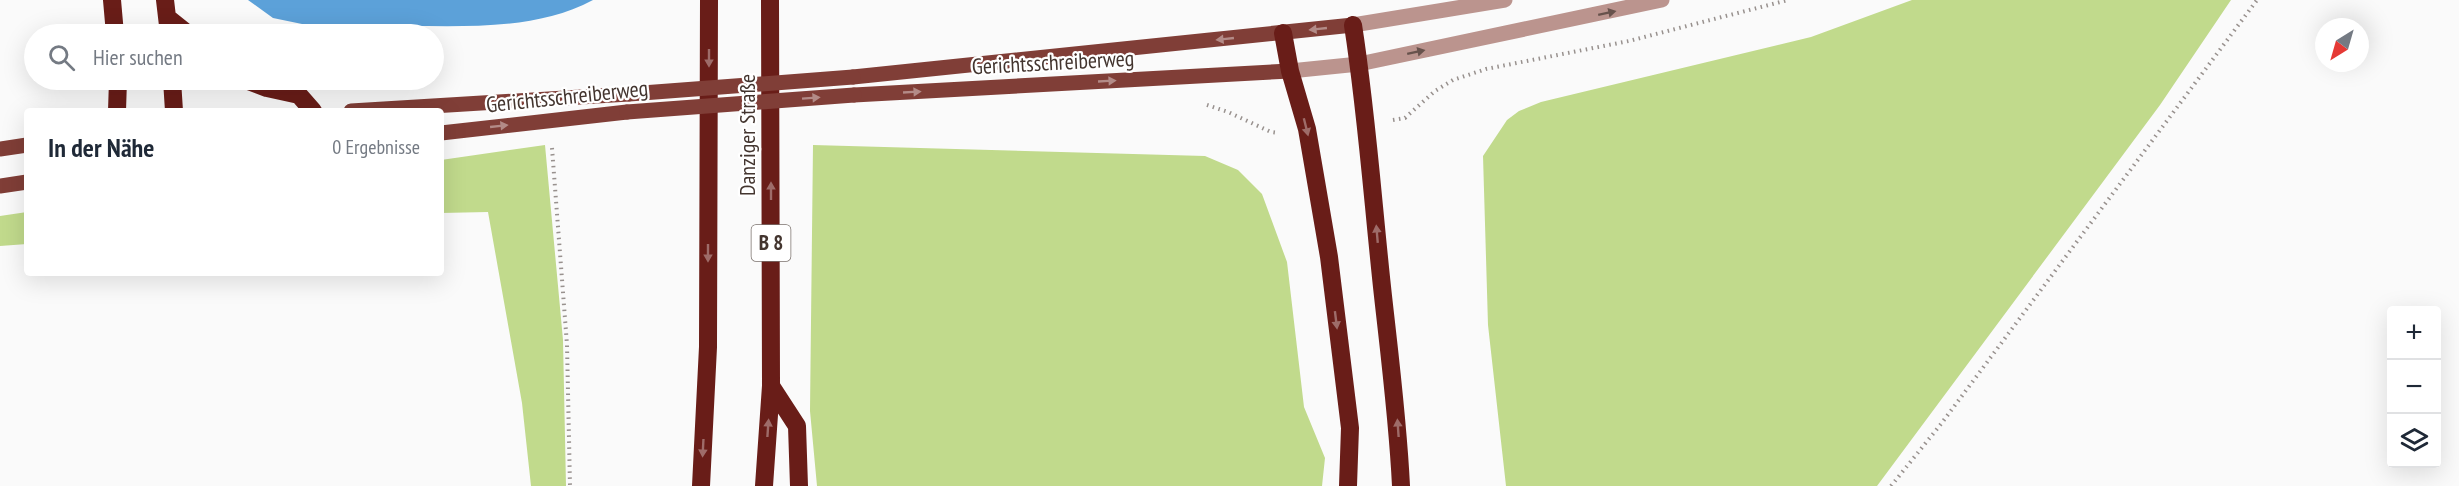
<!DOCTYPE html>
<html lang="de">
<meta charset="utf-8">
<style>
:root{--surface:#fff;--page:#f6f6f7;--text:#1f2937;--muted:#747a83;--line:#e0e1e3}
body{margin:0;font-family:"PT Sans Narrow",sans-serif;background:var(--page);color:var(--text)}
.controls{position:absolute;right:18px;bottom:18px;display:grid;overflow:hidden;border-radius:6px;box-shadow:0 6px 24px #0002}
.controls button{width:54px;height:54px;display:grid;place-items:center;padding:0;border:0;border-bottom:2px solid var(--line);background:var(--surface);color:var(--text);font:30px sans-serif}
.compass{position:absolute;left:2315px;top:18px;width:54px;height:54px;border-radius:50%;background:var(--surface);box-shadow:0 6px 24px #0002;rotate:217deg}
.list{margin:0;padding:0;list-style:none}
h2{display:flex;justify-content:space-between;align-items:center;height:78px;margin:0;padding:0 24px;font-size:26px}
h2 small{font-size:20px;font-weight:400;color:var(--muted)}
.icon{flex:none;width:33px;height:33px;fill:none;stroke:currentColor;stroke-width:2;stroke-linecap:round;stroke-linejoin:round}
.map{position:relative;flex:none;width:2459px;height:486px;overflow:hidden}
.search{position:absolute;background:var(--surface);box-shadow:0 6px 24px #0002;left:24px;top:24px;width:420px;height:66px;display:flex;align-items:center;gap:15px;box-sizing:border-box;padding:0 21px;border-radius:33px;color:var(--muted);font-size:22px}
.panel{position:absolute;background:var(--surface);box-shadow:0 6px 24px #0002;left:24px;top:108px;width:420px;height:168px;border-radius:6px}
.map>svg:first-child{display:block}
.green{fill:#c1da8c}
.water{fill:#5ca1d9}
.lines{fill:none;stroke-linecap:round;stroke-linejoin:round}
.path{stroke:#98918e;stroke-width:4;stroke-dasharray:1.5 4.5;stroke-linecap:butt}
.minor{stroke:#bb948e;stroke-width:15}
.major{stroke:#803e37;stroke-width:15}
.highway{stroke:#691d18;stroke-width:18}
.major-bridge{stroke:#803e37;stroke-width:15}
.oneway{fill:#67524c}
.oneway2{fill:#b38b87}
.oneway3{fill:#9e6c69}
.labels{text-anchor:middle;stroke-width:4.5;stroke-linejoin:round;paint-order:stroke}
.shield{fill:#fff;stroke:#7b726d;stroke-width:1.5}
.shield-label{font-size:21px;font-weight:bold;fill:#43352f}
.street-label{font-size:22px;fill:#43352f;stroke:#fff}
</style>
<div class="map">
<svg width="2459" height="486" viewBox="0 0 2459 486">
<rect width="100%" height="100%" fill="#fafafa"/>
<path class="green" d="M1912,0H2231L2160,105L1877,486H1506L1488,325L1483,156L1507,120L1519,111L1541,102L1811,37Z
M545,145L563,340L566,486H531L522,403L488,212L441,213V160Z
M813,145L1205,156L1238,170L1262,194L1287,262L1304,407L1325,458L1322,486H817L810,411Z
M27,212V244L0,246V216Z"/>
<path class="water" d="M248,0H593C537,30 469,26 408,26C372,26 337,26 302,24L273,18Z"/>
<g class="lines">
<path class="path" d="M1207,105L1228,112L1271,132L1278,133
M1393,120L1405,118L1435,91L1453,80L1486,69L1629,41L1788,0
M552,148L567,345L570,486
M1891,486L1941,424L2257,0"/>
<path class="minor" d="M1353,25L1505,0
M1290,71L1359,64L1662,0"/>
<path class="major" d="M853,77L1353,25
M854,95L1290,71
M351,111L629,94
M441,133L627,112
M0,149L27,145
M0,186L27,182"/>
<path class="highway" d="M112,0L115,34
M165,0L169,34
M168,18L188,34
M1353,25C1367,115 1373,205 1383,296C1390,359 1398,422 1401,486
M1283,33L1290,71L1307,129L1329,257L1350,428L1348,486
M172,80L174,111
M246,80L267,88L299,95L313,111
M117,111L118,80
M771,386L797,426L799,486
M701,486L708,347L709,0
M764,486L771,386L770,0"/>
<path class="major-bridge" d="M629,94L853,77
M627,112L854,95"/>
</g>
<defs><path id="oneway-solid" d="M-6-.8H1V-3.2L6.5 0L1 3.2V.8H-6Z" transform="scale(1.5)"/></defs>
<g class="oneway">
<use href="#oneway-solid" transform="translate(1607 13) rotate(-12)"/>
<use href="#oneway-solid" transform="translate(1416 52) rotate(-12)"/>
</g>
<g class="oneway2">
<use href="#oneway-solid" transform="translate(1318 29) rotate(174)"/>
<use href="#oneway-solid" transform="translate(1225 39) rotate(174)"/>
<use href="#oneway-solid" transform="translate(1107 81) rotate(-3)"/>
<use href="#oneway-solid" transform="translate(912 92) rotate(-3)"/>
<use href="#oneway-solid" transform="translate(811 98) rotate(-4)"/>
<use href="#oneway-solid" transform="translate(499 126) rotate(-6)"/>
</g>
<g class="oneway3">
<use href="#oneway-solid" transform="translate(709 58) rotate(90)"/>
<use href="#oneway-solid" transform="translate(1306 127) rotate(76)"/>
<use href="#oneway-solid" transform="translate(771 191) rotate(-90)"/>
<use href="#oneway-solid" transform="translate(1377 234) rotate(-95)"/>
<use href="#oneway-solid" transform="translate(708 253) rotate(90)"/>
<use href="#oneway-solid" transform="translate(1336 320) rotate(83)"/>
<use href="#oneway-solid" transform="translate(768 428) rotate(-86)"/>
<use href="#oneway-solid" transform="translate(1398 428) rotate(-94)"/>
<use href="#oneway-solid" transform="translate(703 448) rotate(93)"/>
</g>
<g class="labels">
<rect class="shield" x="751.5" y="225" width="39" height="36" rx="4.5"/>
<g class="shield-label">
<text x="771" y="250">B 8</text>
</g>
<g class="street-label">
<text transform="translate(1053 62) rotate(-3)" y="8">Gerichtsschreiberweg</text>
<text transform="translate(567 96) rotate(-6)" y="8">Gerichtsschreiberweg</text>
<text transform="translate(747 135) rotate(-90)" y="8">Danziger Straße</text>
</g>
</g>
</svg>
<div class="controls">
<button>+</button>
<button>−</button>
<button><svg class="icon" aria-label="layers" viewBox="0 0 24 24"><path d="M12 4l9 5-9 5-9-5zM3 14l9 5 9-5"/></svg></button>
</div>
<svg class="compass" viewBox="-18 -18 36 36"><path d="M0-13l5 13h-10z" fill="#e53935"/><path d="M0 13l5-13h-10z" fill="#747a83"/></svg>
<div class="search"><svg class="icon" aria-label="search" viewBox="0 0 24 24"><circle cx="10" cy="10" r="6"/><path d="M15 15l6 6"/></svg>Hier suchen</div>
<section class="panel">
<h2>In der Nähe<small>0 Ergebnisse</small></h2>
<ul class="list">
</ul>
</section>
</div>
